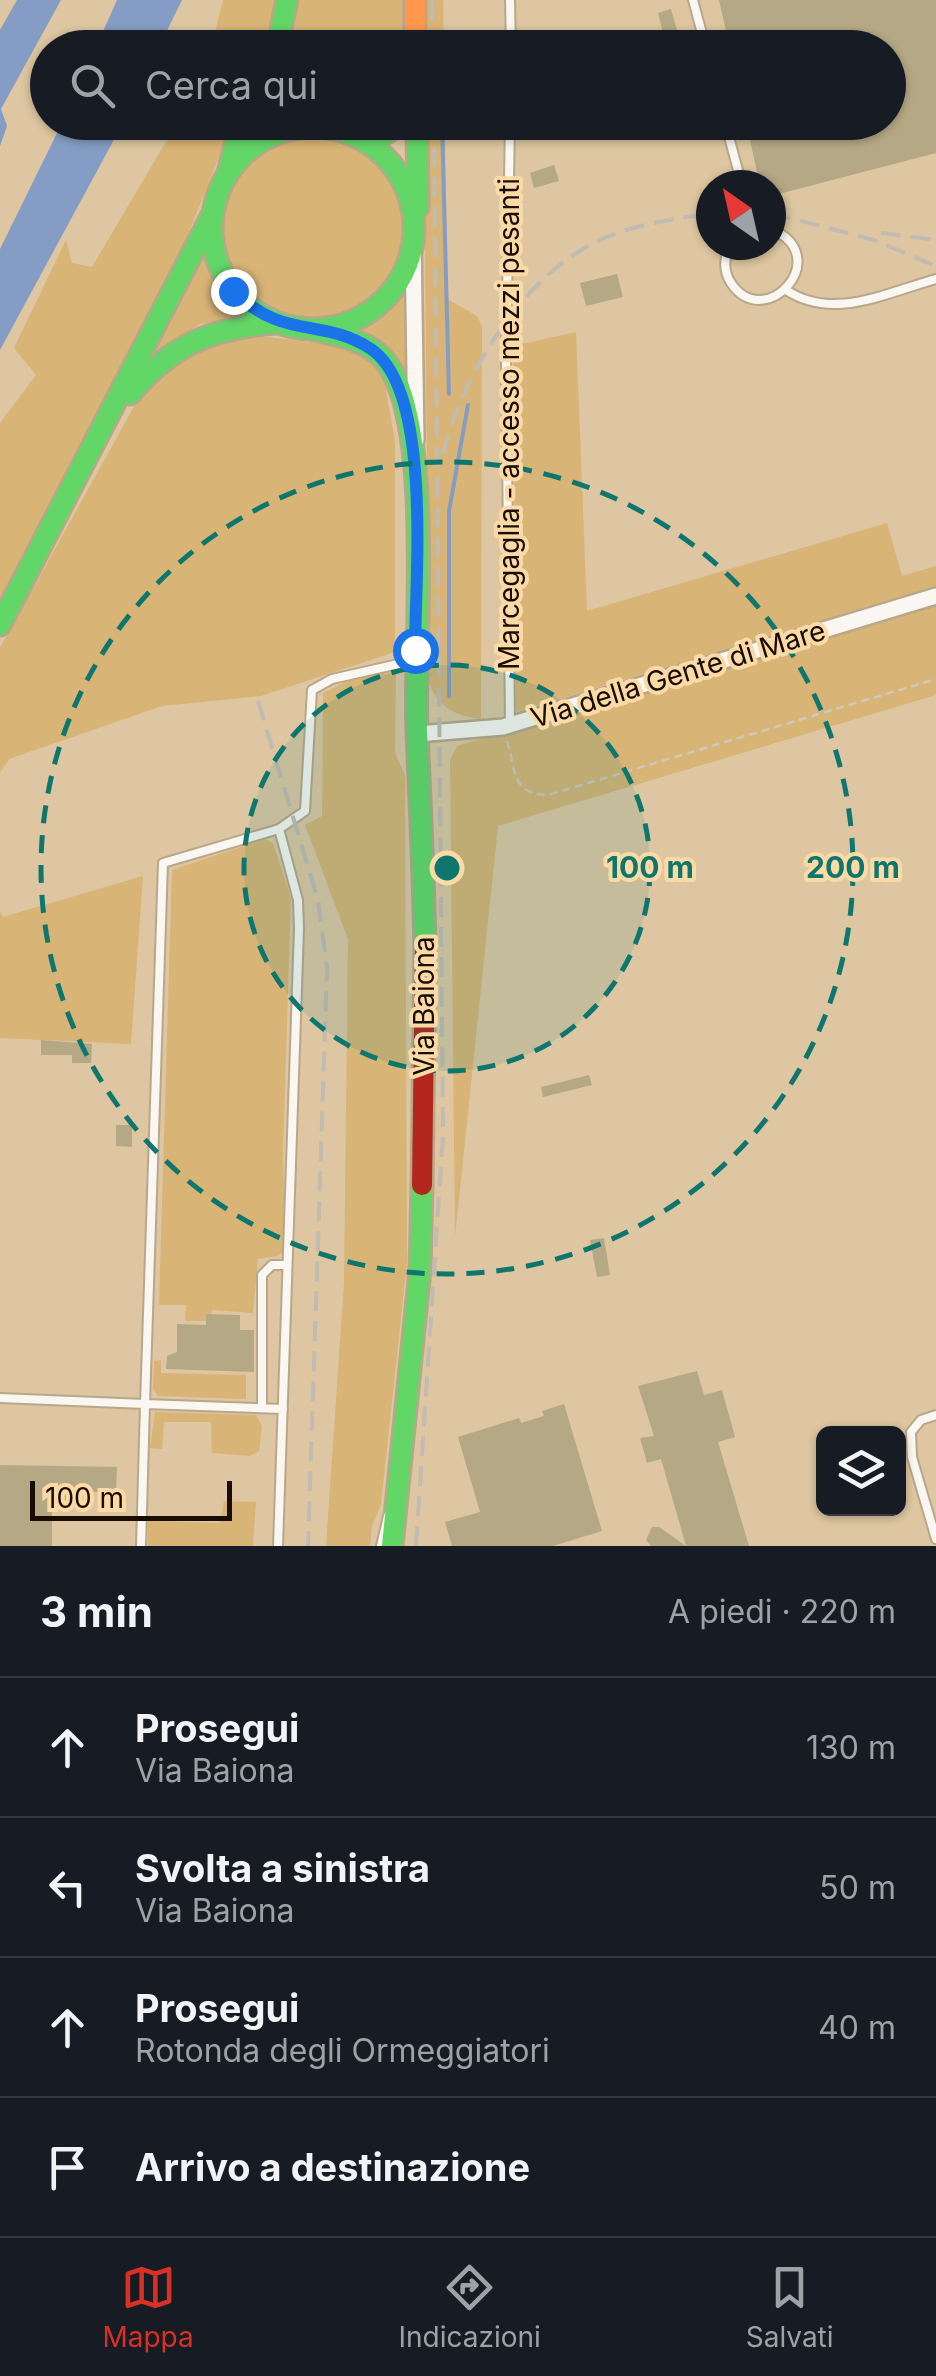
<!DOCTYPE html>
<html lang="it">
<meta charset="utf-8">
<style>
:root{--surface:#171b24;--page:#20242c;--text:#f1f3f6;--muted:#9ea1a6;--line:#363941;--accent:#d93025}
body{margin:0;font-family:Inter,sans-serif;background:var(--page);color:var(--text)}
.controls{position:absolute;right:30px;bottom:30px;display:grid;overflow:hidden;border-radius:15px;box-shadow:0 2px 8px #0004}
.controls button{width:90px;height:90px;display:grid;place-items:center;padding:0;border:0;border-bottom:2px solid var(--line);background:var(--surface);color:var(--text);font:50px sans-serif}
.compass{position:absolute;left:696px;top:170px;width:90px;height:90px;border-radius:50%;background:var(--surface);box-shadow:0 2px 8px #0004;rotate:326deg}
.scale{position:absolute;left:30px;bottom:25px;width:202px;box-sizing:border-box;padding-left:10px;border:5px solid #180d00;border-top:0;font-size:28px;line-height:35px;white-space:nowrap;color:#180d00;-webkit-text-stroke:8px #fcdaa5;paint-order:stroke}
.stop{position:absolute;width:30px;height:30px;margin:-22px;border:8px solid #1a73e8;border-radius:50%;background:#fff}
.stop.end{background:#1a73e8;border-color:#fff;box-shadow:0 2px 10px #0008}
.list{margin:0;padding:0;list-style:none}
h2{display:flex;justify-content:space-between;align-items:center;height:130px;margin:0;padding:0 40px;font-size:42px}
h2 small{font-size:32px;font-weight:400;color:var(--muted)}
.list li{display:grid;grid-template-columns:65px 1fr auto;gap:30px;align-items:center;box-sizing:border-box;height:140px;padding:0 40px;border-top:2px solid var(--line)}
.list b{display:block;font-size:38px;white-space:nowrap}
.list p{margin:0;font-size:32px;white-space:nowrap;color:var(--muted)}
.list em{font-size:32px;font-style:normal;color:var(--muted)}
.icon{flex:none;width:55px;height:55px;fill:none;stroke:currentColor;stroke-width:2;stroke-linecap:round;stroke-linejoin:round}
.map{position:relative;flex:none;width:936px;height:1546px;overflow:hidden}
.search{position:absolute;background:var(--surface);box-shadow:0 2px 8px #0004;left:30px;right:30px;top:30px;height:110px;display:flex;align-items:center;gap:25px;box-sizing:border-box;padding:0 35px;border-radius:55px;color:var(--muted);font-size:38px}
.sheet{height:690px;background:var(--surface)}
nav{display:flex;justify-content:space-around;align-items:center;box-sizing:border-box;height:140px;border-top:2px solid var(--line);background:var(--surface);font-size:28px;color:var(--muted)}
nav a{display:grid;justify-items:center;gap:5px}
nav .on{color:var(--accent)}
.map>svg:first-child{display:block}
.green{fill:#d8b477}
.water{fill:#859dc4}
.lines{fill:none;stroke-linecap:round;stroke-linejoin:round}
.stream{stroke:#859dc4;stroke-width:4}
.building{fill:#b5a885}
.lane-casing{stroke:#b8a789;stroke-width:12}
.street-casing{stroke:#b8a789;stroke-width:20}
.fast-casing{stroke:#b8a789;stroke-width:25}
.slow-casing{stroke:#b8a789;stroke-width:25}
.jam-casing{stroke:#b8a789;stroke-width:25}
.path{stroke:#cfc8bc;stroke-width:2.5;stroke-dasharray:8 5;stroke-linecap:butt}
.lane{stroke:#faf6f1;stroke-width:8}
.street{stroke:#faf6f1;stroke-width:15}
.fast{stroke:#63d668;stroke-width:20}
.slow{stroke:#ff974d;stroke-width:20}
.jam{stroke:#b3261e;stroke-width:20}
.rail{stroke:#c2bbb1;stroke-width:4;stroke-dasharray:20 10;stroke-linecap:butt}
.route{stroke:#1a73e8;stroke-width:12}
.ring{fill:none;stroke:#0f766e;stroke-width:5;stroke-dasharray:18 12}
.labels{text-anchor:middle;stroke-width:8;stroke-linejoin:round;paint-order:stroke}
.street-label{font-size:28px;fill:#180d00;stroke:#fcdaa5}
.centre{fill:#0f766e;stroke:#fcdaa5;stroke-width:5}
.ring-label{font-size:30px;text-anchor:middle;font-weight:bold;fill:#0f766e;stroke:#fcdaa5;stroke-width:8;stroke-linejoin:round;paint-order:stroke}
</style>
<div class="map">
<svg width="936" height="1546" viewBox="0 0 936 1546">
<rect width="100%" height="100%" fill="#ddc6a1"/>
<path class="green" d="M223,0H278L263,47L211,48Z
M296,0H404L405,47L282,48Z
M423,0H443L444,47H423Z
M177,123H233L174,269L0,605V423L36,375L14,348L66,240L72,263L92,267Z
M424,123H445L447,293L449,300L477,316L482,326L481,719C457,716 438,708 429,683Z
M221 227a91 91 0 1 1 182 0a91 91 0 1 1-182 0Z
M203,238C211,273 226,295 254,317L200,324L152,354Z
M403,280L405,282L408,377L385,351L346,330L379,310Z
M522,310V344L576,332L587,611L887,523L902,576L936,566V586L516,712L513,318Z
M250,335L347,346L366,357L384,378L395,441V652L261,696L162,706L9,759L0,773V648L147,383L192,345Z
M936,603V695L498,826L455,1237L450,760L457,746Z
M396,670L395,752L405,776L407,1262L381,1504L372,1526L370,1546H326L344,1283L348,939L305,825L322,816L323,693L352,679Z
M265,839L273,843L291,898L283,1150L285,1249L278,1256L258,1259L253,1313L212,1310L210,1321H185L186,1305H159L172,870Z
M143,876L131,1044L0,1038V911L3,917Z
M161,1360V1373L246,1375V1399L158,1396L153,1389L154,1361Z
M155,1412L256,1415L262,1426L259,1451L250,1456L212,1453L211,1422H164L162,1449L150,1448Z
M224,1501L256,1502L253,1546H148V1517H158L157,1521L220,1523Z"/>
<path class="water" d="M17,0H61L1,109L7,126L0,146V30Z
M117,0H182L159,47H96Z
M62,123H123L0,350V249Z"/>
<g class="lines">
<path class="stream" d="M442,122L449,394
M449,696V511L468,405"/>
</g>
<path class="building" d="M719,0H936V153L771,196V185H760L746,122H888V48H730Z
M671,9L682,48H667L658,13Z
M554,165L559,181L534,188L530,173Z
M617,274L623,297L586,306L580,283Z
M41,1040L92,1044L91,1063H72V1055H41Z
M589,1075L592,1085L543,1097L541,1087Z
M116,1125H132V1147L116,1146Z
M604,1238L610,1275L597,1277L590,1240Z
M206,1314L240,1315V1330H254V1372L166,1369L167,1356L177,1352V1324L206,1325Z
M697,1371L704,1395L722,1390L735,1437L718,1442L749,1546H651L646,1540L652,1527H659L686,1546L661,1459L647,1463L640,1438L654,1436L638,1386Z
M564,1404L602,1531L553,1546H452L445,1522L480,1512L458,1437L519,1418L521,1423L544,1416L542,1411Z
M0,1465L117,1467L116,1492H80V1504H52V1546H0Z"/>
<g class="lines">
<defs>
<path id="lane" d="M510,0L511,48
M693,0L706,48
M510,122L506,357L510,725
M725,122L742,185
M730,245C724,258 723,271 731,283C765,334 836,256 771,229
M786,290C833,321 885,293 936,279
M279,829L163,863L145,1404L283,1409
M0,1398L145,1404L141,1546
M262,1406V1275L272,1265H287
M936,1415L921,1420L911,1432L912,1457L936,1539
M278,1546L299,929L298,900L279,829L305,811L312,690L332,679L416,660
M381,1546L388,1516"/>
<path id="street" d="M413,240L416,440
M417,734L503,727L936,596"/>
<path id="fast" d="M277,48L287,0
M417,122L418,207
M212 228a101 101 0 1 1 202 0a101 101 0 1 1-202 0Z
M357,136L375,140L404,122
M228,173L241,122
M311,329C336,335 370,340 386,362C435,427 413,646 417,731C420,805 424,878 425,952
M130,394C172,344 212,328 276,323
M0,625L211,217
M392,1546L420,1270L422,1185"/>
<path id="slow" d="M415,0V48"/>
<path id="jam" d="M422,1185L425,952"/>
</defs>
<use href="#lane" class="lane-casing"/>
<use href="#street" class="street-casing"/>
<use href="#fast" class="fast-casing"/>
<use href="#slow" class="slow-casing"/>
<use href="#jam" class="jam-casing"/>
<path class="path" d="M0,11L6,0
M507,741C516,770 511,794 548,795L936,679"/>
<use href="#lane" class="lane"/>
<use href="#street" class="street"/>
<use href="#fast" class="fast"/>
<use href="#slow" class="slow"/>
<use href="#jam" class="jam"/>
<path class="rail" d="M432,0L433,48
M771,213L874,240L936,266
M881,233L936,240
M443,454C465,368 530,261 620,232C648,223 682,217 711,214
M258,701L318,900L327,968L308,1546
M416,1546L443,1135L434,122"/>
</g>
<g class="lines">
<path class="route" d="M233,291C284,341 322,317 371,349C433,391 415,579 415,650"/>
</g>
<circle cx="447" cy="868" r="203" fill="#0f766e" fill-opacity=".12"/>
<g class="ring">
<circle cx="447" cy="868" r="203"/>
<circle cx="447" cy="868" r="406"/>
</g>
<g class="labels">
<g class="street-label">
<text transform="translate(509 424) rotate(-90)" y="10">Marcegaglia - accesso mezzi pesanti</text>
<text transform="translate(678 674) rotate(-17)" y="10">Via della Gente di Mare</text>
<text transform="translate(424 1006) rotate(-90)" y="10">Via Baiona</text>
</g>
</g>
<circle cx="447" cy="868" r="15" class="centre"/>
<g class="ring-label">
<text x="650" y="878">100 m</text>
<text x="853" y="878">200 m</text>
</g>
</svg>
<div class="controls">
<button><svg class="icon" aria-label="layers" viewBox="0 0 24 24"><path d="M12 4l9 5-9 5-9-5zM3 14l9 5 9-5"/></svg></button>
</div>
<svg class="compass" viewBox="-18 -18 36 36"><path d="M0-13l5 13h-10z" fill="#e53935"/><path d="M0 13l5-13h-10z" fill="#9ea1a6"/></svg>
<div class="scale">100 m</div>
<div class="stop" style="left:415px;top:650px"></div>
<div class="stop end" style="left:233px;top:291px"></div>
<div class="search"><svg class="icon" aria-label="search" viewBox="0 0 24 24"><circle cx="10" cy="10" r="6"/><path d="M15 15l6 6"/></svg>Cerca qui</div>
</div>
<section class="sheet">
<h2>3 min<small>A piedi · 220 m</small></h2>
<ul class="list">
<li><svg class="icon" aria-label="ahead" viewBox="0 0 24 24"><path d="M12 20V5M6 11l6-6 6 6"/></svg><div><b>Prosegui</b><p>Via Baiona</p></div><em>130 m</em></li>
<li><svg class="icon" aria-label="left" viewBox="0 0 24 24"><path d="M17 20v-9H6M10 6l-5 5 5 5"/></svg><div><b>Svolta a sinistra</b><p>Via Baiona</p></div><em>50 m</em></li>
<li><svg class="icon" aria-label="ahead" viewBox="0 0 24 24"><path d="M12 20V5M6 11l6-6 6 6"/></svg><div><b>Prosegui</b><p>Rotonda degli Ormeggiatori</p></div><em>40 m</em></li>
<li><svg class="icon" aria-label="arrive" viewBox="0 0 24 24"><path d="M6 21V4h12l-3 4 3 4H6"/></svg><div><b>Arrivo a destinazione</b></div></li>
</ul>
</section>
<nav>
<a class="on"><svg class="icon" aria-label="map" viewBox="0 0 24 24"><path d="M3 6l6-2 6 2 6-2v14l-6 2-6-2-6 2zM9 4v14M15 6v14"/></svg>Mappa</a>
<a><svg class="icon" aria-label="directions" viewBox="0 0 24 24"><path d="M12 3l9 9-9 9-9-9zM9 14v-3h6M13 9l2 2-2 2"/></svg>Indicazioni</a>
<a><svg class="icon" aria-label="saved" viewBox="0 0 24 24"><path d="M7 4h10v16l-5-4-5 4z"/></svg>Salvati</a>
</nav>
